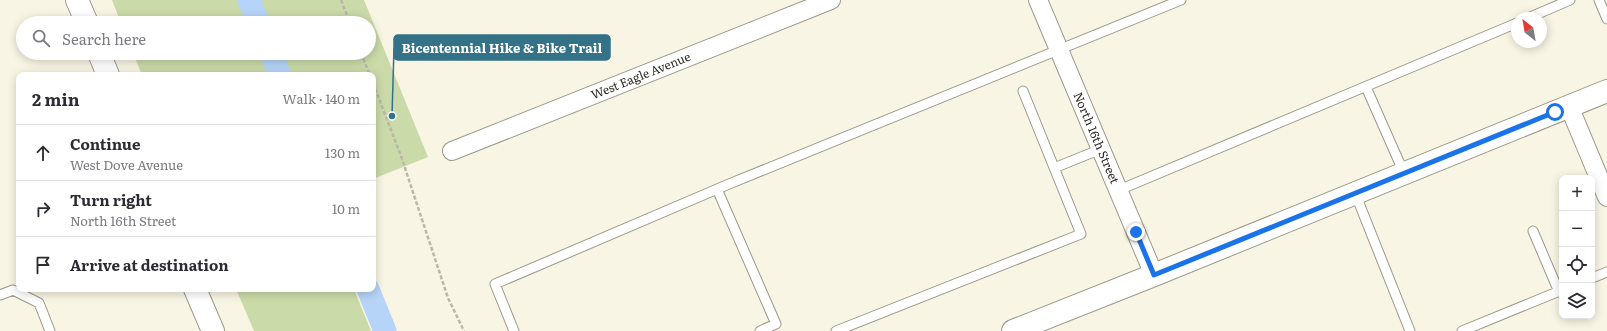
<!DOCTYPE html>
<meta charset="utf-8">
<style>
:root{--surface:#fff;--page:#f2f2f3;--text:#2b2b33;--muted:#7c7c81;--line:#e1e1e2}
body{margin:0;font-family:Literata,serif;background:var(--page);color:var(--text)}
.controls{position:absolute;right:12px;bottom:12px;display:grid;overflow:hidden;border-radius:8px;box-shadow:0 2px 10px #0003}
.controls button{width:36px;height:36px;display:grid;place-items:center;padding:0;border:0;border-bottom:1px solid var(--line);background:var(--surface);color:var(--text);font:20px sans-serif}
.compass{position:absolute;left:1511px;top:12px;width:36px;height:36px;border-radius:50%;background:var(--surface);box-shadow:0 2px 10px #0003;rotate:329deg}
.stop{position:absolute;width:12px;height:12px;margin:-9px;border:3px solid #1a73e8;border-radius:50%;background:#fff}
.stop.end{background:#1a73e8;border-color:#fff;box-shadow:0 1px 4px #0008}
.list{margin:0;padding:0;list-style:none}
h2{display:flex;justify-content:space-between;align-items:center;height:52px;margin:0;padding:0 16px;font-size:17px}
h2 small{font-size:13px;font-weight:400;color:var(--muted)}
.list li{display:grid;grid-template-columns:26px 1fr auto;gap:12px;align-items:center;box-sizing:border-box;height:56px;padding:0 16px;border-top:1px solid var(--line)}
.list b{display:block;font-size:15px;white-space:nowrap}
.list p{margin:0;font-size:13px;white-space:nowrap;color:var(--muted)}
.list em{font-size:13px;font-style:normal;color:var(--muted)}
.icon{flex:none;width:22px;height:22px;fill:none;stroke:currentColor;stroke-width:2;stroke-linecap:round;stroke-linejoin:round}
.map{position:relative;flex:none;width:1607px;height:331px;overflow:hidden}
.search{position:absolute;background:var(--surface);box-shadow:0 2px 10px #0003;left:16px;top:16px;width:360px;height:44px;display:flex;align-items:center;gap:10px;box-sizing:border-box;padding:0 14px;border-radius:22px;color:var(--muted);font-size:15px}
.panel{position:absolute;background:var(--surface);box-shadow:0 2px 10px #0003;left:16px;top:72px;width:360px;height:220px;border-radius:8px}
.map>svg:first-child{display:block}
.green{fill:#cadaa8}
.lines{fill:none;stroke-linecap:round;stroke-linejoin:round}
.canal{stroke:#b6d4f7;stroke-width:23}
.service-casing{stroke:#9c9989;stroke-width:11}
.minor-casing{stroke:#9c9989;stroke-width:20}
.secondary-casing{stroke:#9c9989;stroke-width:24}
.path{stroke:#bbb8aa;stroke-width:2.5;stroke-dasharray:4 2;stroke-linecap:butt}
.service{stroke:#fff;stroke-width:9}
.minor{stroke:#fff;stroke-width:18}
.secondary{stroke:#fff;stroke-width:22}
.route{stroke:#1a73e8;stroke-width:5}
.labels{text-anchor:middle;stroke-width:3;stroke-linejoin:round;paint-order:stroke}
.street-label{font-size:12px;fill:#2e2d26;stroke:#fff}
.leader{fill:none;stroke:#337287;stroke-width:1.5}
.callout-dot{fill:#337287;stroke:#fff;stroke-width:1.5}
.callout{fill:#337287;stroke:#337287;stroke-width:1.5}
.callout-label{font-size:13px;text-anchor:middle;font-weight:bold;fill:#fff}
</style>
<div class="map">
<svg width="1607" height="331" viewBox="0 0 1607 331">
<rect width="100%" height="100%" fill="#f9f5e4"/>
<path class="green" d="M112,0H364L428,157L373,179V75H142L133,53H369V23H121Z
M236,289H354L371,331H254Z"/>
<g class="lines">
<path class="canal" d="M249,0L258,23
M271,53L280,75
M368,289L385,331"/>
<defs>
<path id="service" d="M1599,0L1607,19
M1528,18L1570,0
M1366,87L1404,173
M1054,168L1101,149
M717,189L776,324L760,331
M1119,190L1517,23
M1355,193L1410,331
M1533,231L1559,292
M1592,278L1607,272
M0,295L13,290L39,303L50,331
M514,331L495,284L729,184L1181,0
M836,331L1081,234L1023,91
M1462,331L1562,290"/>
<path id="minor" d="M1038,0L1154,275
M1569,106L1607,197
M452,151L831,0"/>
<path id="secondary" d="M77,0L87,23
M99,53L108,75
M195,289L213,331
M1013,331L1154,275L1607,91"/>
</defs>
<use href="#service" class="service-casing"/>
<use href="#minor" class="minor-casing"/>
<use href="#secondary" class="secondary-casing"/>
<path class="path" d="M341,0L350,23
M361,53L370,75
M373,83L401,156L448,298L464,331"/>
<use href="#service" class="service"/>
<use href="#minor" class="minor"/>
<use href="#secondary" class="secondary"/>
</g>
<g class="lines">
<path class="route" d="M1136,232L1154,275L1555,112"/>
</g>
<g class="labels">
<g class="street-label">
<text transform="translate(641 76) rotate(-22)" y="4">West Eagle Avenue</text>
<text transform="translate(1096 138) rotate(67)" y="4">North 16th Street</text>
</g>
</g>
<path class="leader" d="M392 116L394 48"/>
<circle class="callout-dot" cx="392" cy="116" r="4"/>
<rect class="callout" x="394" y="35" width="216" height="25" rx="4"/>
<g class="callout-label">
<text x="502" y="53">Bicentennial Hike &amp; Bike Trail</text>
</g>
</svg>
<div class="controls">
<button>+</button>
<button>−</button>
<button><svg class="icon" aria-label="locate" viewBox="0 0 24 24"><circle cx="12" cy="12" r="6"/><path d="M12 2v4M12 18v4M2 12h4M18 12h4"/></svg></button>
<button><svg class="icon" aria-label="layers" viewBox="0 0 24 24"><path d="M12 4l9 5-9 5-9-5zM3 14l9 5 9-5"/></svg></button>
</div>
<svg class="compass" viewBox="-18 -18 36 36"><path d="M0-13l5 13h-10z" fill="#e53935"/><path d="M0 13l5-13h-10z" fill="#7c7c81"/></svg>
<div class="stop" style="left:1555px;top:112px"></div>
<div class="stop end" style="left:1136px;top:232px"></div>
<div class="search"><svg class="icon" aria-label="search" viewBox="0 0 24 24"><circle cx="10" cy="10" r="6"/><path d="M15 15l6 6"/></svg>Search here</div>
<section class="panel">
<h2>2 min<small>Walk · 140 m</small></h2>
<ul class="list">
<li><svg class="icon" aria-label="ahead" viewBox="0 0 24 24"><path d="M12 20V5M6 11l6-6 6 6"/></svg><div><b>Continue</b><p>West Dove Avenue</p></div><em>130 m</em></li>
<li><svg class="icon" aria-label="right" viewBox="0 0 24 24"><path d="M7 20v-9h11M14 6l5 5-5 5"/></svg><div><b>Turn right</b><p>North 16th Street</p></div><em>10 m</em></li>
<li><svg class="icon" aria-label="arrive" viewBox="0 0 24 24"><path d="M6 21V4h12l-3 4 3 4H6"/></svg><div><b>Arrive at destination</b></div></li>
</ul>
</section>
</div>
